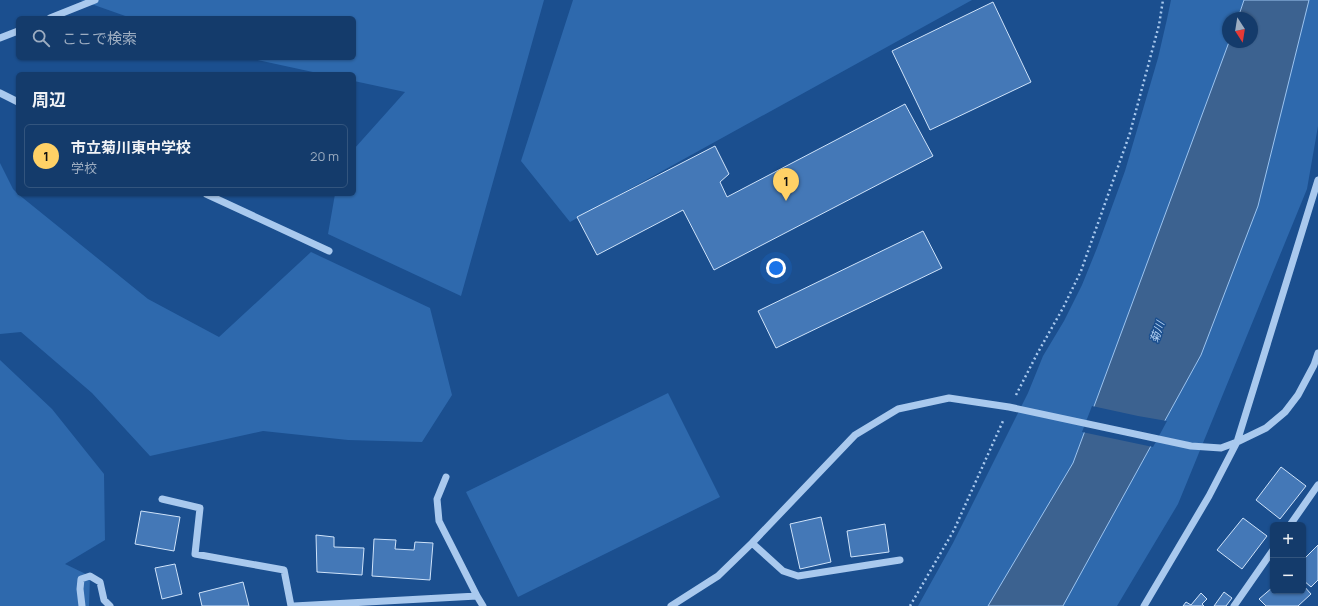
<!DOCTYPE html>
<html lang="ja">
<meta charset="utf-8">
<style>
:root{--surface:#143b6b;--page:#1d4271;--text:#f1f3f6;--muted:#9dadc1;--line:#33557e;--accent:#ffd166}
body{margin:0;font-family:Manrope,"Noto Sans JP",sans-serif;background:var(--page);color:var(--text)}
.controls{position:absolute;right:12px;bottom:12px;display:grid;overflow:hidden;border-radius:6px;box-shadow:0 1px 3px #0004}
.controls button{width:36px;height:36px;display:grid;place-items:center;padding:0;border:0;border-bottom:1px solid var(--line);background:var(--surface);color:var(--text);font:20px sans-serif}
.compass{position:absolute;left:1222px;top:12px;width:36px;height:36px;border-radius:50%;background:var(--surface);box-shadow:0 1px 3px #0004;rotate:168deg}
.you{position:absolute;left:776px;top:268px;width:14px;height:14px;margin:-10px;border:3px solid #fff;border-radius:50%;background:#1a73e8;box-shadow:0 0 0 6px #1a73e833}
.badge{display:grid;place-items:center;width:26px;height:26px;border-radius:50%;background:var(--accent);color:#111;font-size:13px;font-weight:700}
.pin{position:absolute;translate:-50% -33px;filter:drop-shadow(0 1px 2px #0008)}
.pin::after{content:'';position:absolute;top:21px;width:14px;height:12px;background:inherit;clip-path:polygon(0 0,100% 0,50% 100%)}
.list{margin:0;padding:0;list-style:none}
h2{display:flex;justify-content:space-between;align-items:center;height:52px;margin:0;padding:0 16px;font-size:17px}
h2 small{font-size:13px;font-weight:400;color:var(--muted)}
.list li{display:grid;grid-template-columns:26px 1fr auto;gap:12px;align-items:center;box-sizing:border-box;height:64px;margin:0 8px 8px;padding:0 8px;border:1px solid var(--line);border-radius:6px}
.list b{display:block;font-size:15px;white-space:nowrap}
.list p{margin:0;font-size:13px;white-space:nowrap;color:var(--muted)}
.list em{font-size:13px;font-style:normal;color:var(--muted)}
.icon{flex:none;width:22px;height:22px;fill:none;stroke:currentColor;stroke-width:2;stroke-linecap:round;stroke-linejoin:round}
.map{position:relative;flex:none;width:1318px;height:606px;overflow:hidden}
.search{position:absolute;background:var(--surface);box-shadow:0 1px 3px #0004;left:16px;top:16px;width:340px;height:44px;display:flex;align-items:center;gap:10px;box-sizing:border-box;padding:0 14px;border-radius:6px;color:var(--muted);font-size:15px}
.panel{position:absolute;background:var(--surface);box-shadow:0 1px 3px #0004;left:16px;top:72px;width:340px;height:124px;border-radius:6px}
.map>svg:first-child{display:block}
.green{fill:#2e69ad;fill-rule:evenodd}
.water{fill:#3c6290;stroke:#9cc4f0}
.pier{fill:#1b4f8f}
.building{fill:#4478b7;stroke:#cfe3fa}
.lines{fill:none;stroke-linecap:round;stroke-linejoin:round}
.path{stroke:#a9c9ee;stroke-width:2.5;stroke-dasharray:2 3;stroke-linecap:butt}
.minor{stroke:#a9c9ee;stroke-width:7}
.labels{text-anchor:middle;stroke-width:3;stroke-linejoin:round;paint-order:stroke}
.water-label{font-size:11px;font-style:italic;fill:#b5d3f5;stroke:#1b4f8f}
</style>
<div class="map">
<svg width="1318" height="606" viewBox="0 0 1318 606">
<rect width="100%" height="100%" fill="#1b4f8f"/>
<path class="green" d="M80,0H544L461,296L328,234L335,194H354V149L405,92L354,81V74H322L248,58H354V18H131Z
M573,0H972L570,222L521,161Z
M1171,0H1318V126L1307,189L1178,504L1117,606H918L953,543L1028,393L1043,356L1064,321L1082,285L1097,248L1125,171L1158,58L1167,19ZM1228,18H1252V42H1228Z
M0,163L13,189L18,194L148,299L219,337L311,252L430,308L452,395L422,442L348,440L263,431L150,456L92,393L21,332L0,334Z
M0,360L52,409L104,474L105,540L65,564L90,576L89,606H0Z
M668,393L720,497L518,597L466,492Z"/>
<path class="water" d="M1244,0H1309L1258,206L1201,355L1064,604L1063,606H988L1073,463L1229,42H1252V18H1238Z"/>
<path class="pier" d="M1092,406L1138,416L1167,421L1153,447L1082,432Z"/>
<path class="building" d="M993,2L1031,82L930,130L892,51Z
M905,104L933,156L714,270L683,210L597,255L577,217L715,146L729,174L720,182L727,197Z
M923,231L942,268L776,348L758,311Z
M1281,467L1306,486L1280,519L1256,500Z
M141,511L180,517L174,551L135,544Z
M821,517L831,562L800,569L790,524Z
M1243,518L1267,536L1242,569L1217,550Z
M885,524L889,552L851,557L847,531Z
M316,535L334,537V547L364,548L362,575L317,572Z
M374,539L396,540L395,549L414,550L415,542L433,543L430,580L372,576Z
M1318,545V580L1311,587L1303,580V554L1306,557Z
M175,564L182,594L162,599L155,568Z
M243,582L249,606H202L199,593Z
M1303,585L1311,594L1298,606H1266L1259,599L1273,587V591H1303Z
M1224,592L1232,598L1226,606H1214Z
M1201,593L1207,599L1202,604L1204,606H1183L1186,602L1191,605Z"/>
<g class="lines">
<path class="path" d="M1016,395L1037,354L1063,308L1081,271L1130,133L1159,25L1163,0
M910,606L954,530L1003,421"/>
<path class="minor" d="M50,18L95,0
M0,38L18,31
M0,93L18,102
M206,194L329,251
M446,477L437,499L439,521L477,596
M162,499L200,508L195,554L284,570L291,606
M1290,525L1318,485
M752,543L783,571L798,576L900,560
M82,606L80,589L81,579L90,576L100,582L104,600L110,606
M294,606L477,596L483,606
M671,606L718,576L752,543L855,435L898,409L949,398L1009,407L1191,446L1221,448L1237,442L1266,428L1285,412L1298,395L1314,365L1318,353
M1144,606L1209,496L1237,442L1318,180
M1234,606L1273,550"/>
</g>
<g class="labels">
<g class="water-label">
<text transform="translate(1157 332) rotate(-71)" y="4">菊川</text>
</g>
</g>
</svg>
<div class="controls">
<button>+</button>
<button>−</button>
</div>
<svg class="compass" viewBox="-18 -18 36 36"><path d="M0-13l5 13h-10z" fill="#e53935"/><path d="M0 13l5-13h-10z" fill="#9dadc1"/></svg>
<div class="you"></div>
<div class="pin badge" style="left:786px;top:201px">1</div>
<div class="search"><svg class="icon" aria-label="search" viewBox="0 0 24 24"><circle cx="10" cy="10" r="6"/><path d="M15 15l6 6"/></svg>ここで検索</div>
<section class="panel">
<h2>周辺<small></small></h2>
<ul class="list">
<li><span class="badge">1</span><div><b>市立菊川東中学校</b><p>学校</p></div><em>20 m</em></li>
</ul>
</section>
</div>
